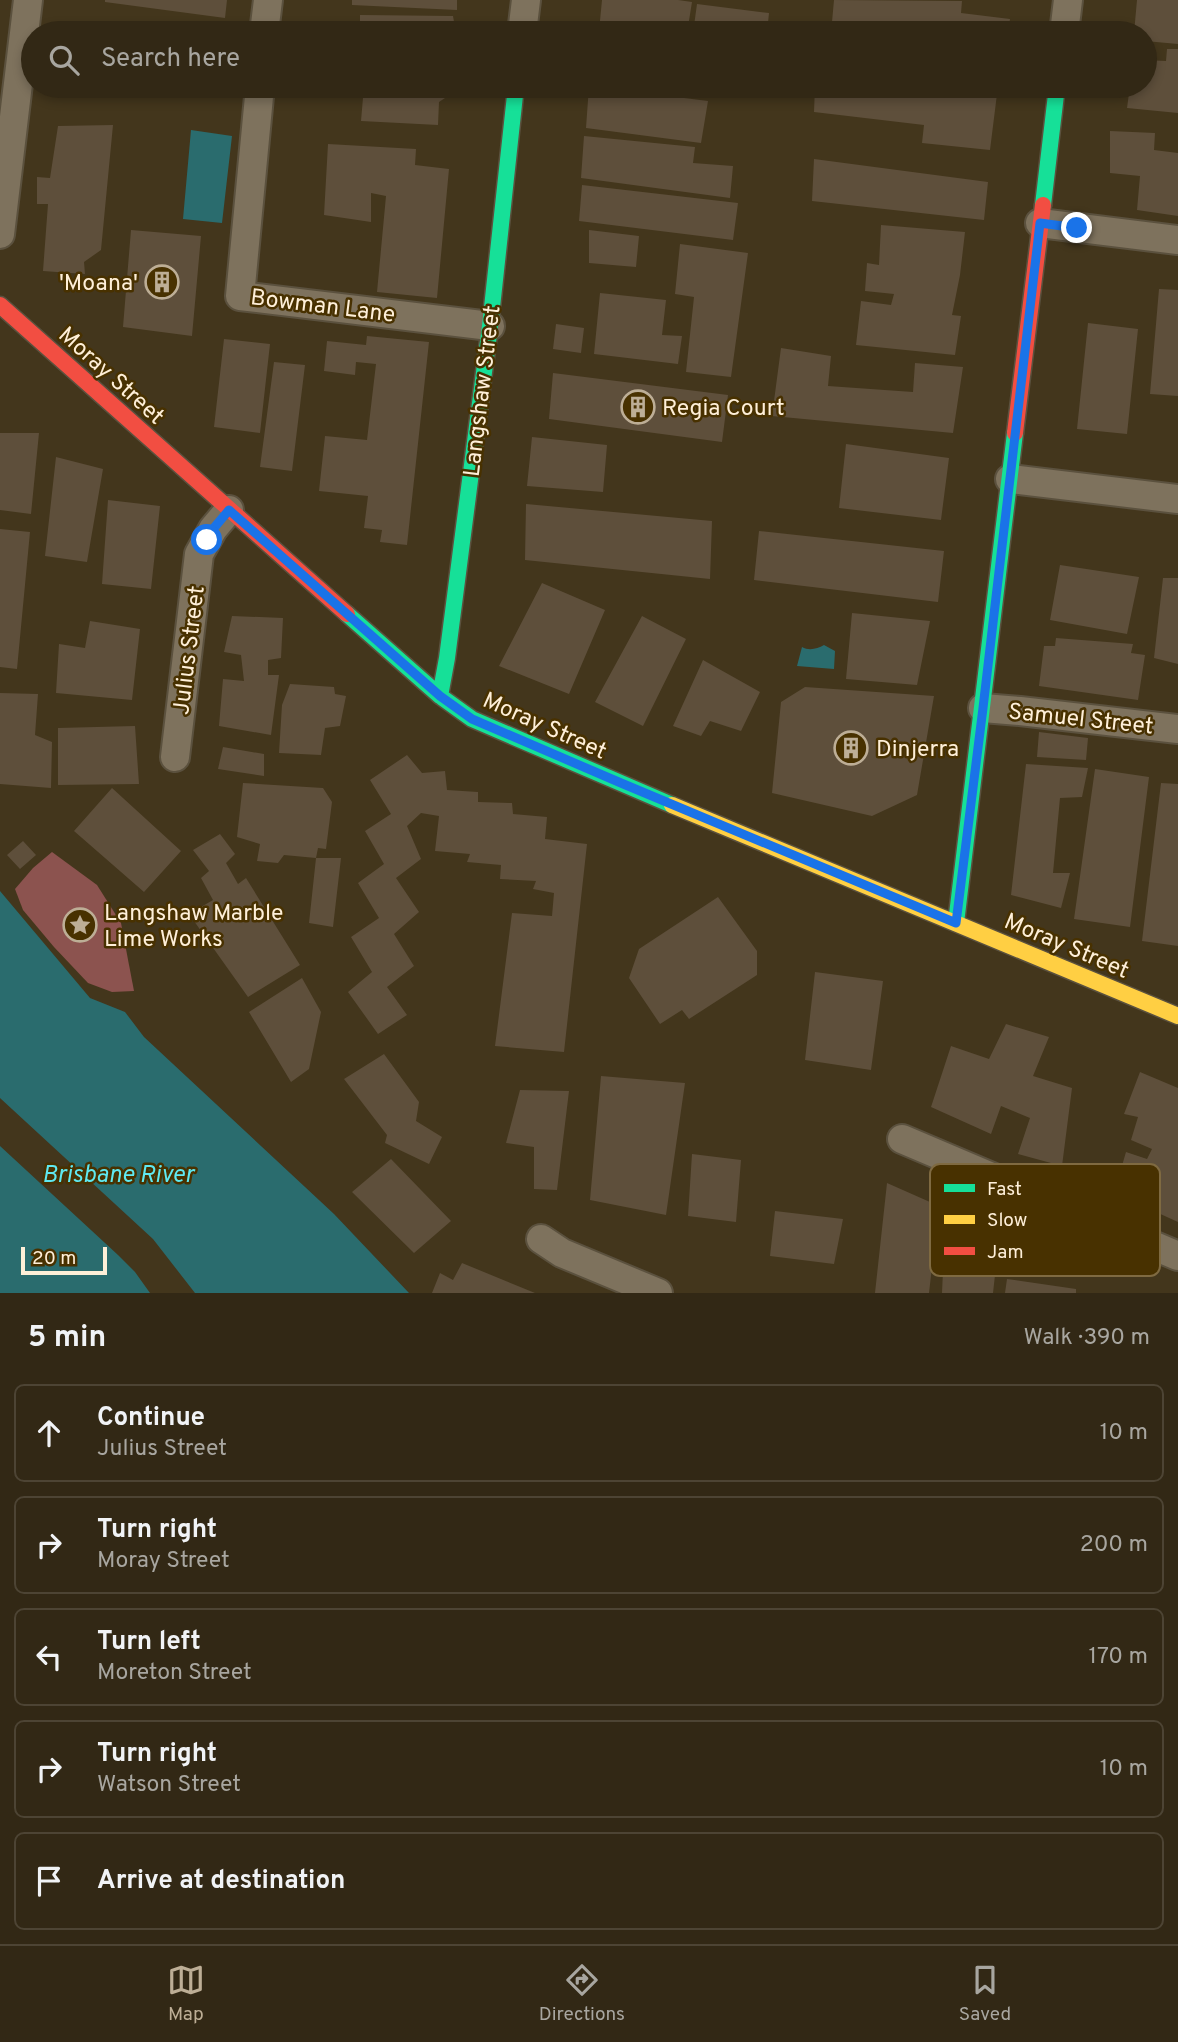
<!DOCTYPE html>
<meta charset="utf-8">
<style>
:root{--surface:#322815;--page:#3d3422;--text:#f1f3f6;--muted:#a8a6a0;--line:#4d4434;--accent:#bdae96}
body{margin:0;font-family:Overpass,sans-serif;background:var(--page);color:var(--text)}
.scale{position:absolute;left:21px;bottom:18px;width:86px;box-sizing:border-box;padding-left:7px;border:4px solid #feefd8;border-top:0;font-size:19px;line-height:24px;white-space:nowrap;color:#feefd8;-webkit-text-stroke:5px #483100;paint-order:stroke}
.stop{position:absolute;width:21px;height:21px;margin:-16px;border:5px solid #1a73e8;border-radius:50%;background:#fff}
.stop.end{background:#1a73e8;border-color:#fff;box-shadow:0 2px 7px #0008}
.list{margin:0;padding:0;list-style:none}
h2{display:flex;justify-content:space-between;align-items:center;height:91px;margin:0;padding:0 28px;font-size:30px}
h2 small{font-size:23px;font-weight:400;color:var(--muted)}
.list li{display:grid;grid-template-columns:46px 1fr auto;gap:21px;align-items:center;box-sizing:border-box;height:98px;margin:0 14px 14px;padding:0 14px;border:2px solid var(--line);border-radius:10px}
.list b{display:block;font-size:26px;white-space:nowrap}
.list p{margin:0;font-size:23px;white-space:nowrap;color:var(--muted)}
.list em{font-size:23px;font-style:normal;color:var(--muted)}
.icon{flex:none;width:38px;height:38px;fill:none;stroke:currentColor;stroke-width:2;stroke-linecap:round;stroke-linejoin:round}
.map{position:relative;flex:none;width:1178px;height:1293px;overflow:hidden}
.search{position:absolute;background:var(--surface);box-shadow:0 4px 10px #0003;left:21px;right:21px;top:21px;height:77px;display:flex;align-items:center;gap:18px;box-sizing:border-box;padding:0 24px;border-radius:38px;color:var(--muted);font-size:26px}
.sheet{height:651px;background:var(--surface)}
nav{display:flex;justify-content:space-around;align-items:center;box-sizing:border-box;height:98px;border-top:2px solid var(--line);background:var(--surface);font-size:19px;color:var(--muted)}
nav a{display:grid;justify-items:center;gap:4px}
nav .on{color:var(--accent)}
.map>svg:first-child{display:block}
.green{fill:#8c534f}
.water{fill:#2a6c6e}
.pier{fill:#43361c}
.building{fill:#5e4f3b}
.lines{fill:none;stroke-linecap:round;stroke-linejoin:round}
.street-casing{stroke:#5b513e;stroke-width:32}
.fast-casing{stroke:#5b513e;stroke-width:19}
.slow-casing{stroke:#5b513e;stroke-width:19}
.jam-casing{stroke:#5b513e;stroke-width:19}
.street{stroke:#7e725d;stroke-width:28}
.fast{stroke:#16e098;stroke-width:16}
.slow{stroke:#ffcf43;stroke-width:16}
.jam{stroke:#f24e42;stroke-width:16}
.route{stroke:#1a73e8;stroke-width:9}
.labels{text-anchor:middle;stroke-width:5;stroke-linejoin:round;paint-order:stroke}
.poi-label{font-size:23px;fill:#feefd8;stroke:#483100;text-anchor:start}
.street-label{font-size:23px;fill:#feefd8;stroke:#483100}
.water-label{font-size:24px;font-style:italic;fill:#5fe9f1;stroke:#483100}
.key{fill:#483100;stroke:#7f6a41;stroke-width:2}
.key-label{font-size:19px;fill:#feefd8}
</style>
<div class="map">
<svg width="1178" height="1293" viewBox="0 0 1178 1293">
<rect width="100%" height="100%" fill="#43361c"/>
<path class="green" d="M52,852L97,885L121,923L134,991L112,992L88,983L54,947L23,910L15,889L33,868Z"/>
<path class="water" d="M191,130L232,136L222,223L183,219Z
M824,645L835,651L834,669L797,666L802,647C809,651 817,649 824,645Z
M0,891L90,998L125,1012L144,1037L334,1214L409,1293H0Z"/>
<path class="pier" d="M0,1098L153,1239L195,1293H150L135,1272L118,1255L0,1146Z"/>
<path class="building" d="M105,0H227L225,18L105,2Z
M352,0H457V10L352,5Z
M602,0H678L692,2L687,33H615L599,31Z
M834,0L962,1L961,13L1010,19L1008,33H831Z
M1137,0H1178V44L1145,41V33H1134Z
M697,4L769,13L767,33H693Z
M360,15L453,16L456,33H360Z
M80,27L117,32V33H79Z
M1167,49H1178V113L1127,108L1130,86H1145V60L1166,61Z
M72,86H134L132,98L71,90Z
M364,86H448V96L439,102L438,125L361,121Z
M589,86L708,101L701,143L586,128Z
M661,86H702L701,94Z
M815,86H933L997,94L990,150L922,143L924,125L814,112Z
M113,125L101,250L84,262L85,274L43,271L48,204H37V177L50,178L58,126Z
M1110,131L1155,133L1154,150L1178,153V216L1137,210L1140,176L1110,173Z
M584,136L695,147L693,163L733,166L730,198L581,178Z
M328,144L416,149L415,165L449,169L437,298L377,292L386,196L371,193V222L324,215Z
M814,159L988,182L984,220L812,201Z
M582,185L738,203L733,240L579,221Z
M881,225L965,232L960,275L952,315L961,316L955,355L856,345L861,301L891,305L894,294L865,291L867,263L879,265Z
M131,230L201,236L192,336L123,327Z
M589,230L639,236L636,267L589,263Z
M680,244L748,253L731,377L686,372L694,297L675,294Z
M1159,289L1178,290V396L1150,394Z
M600,293L666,300L662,335L682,336L678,364L594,354Z
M1088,323L1138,329L1127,434L1077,429Z
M556,324L584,328L581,353L553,349Z
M367,336L429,342L407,545L380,542L382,530L364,528L368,496L319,491L325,436L367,440L376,364L356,362L355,375L324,371L327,341L366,345Z
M224,339L270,344L260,433L214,427Z
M781,348L831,356L828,386L913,392L915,363L963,367L953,433L772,416Z
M274,362L305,365L292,471L260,467Z
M553,373L728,395L722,442L549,419Z
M0,433H39L31,514L0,510Z
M532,437L607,445L603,492L527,486Z
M846,444L949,458L941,520L839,508Z
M56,457L103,469L87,562L45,556Z
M108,500L160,506L151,589L102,584Z
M526,504L712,521L710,579L525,560Z
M0,529L30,532L17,669L0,667Z
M759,531L944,551L938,602L754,580Z
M1060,565L1139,577L1127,634L1050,620Z
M1163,578H1178V664L1154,658Z
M542,583L605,610L569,694L499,666Z
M852,613L930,621L917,685L846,679Z
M232,616L283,618L281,658L268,660V675H279L271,735L219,726L223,679L244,681L241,655L224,652Z
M642,616L686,639L643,726L595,702Z
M90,621L140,629L132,700L56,693L59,644L85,648Z
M1056,638L1133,644L1131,653L1145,655L1138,700L1039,686L1044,646H1055Z
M703,660L760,692L741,731L710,721L701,736L673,726Z
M290,684L334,687L335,694L346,696L340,726L325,728L321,755L279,753L282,705Z
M805,687L934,696L917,795L872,816L772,793L781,702Z
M0,693L38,694L35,735L52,742L51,788L0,784Z
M135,726L139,784L58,785V728Z
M1039,732L1088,738L1086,760L1037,757Z
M223,747L264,754V776L218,769Z
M407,755L422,773L445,771L447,790L478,792V802L512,803L513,814L547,817L545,839L587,844L564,1052L495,1046L512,913L552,916L554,893L533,889L536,881L500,879L501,865L467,862L470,854L435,851L439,816L421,813L407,826L421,859L396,878L419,912L394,934L414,966L387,987L407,1015L378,1034L348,992L372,972L351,937L379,918L358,883L384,864L365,831L391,814L370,780Z
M1026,764L1088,768L1082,797L1060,798L1053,873H1070L1061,908L1011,895Z
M1095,769L1149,777L1130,927L1074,919Z
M243,783L323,788L332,802L326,849L318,848L316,858L284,855L278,863L257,861L260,844L237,837Z
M1161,783L1178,784V946L1142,941Z
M112,788L181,851L144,892L74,831Z
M220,834L235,854L226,863L238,884L246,878L300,965L248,997L189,914L213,900L201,878L209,871L193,850Z
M23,841L36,855L20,869L7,855Z
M316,858H341L333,927L309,923Z
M718,897L757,951V975L689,1019L682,1010L660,1024L629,978L639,949Z
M815,972L883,981L871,1070L805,1060Z
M302,978L321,1012L309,1069L291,1082L249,1012Z
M1006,1024L1049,1037L1033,1076L1072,1088L1062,1166L1018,1154L1030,1118L1001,1106L991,1134L931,1107L951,1046L989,1059Z
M384,1054L419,1102L416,1121L442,1137L429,1164L385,1143L387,1135L344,1079Z
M1140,1072L1178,1088V1222L1114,1193L1126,1152L1147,1159L1152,1149L1131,1140L1138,1117L1124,1114Z
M601,1076L685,1083L666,1215L590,1200Z
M520,1090L569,1091L557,1190L534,1189V1147L506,1143Z
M692,1154L741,1160L736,1222L688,1216Z
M391,1159L451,1221L414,1253L352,1192Z
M887,1183L939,1206L929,1293H875Z
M952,1207L1002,1212L998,1263L983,1260V1271L995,1275L993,1293H942L943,1270L959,1262L963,1253L950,1252Z
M775,1211L843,1219L834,1264L770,1256Z
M462,1263L535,1293H432L440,1273L453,1280Z
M1007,1279L1076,1289V1293H1005Z"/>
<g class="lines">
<defs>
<path id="street" d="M264,33L268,0
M522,33L526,0
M1064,33L1068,0
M260,86L240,296L490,326
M1040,223L1178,240
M0,234L28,0
M1010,479L1178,499
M983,708L1020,711L1178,729
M175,757L199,554L213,529L229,510
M902,1139L1178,1256
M541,1239L562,1253L658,1293"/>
<path id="fast" d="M1043,205L1057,86
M347,614L440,696L472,719L672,805
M440,696L447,658L490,326L516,86
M956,923L1015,433"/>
<path id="slow" d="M672,805L1178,1016"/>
<path id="jam" d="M0,305L347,614
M1015,433L1043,205"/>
</defs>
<use href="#street" class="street-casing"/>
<use href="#fast" class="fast-casing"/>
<use href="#slow" class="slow-casing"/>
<use href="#jam" class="jam-casing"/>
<use href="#street" class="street"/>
<use href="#fast" class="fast"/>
<use href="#slow" class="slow"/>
<use href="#jam" class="jam"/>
</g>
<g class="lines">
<path class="route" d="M207,540L213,529L229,510L440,696L472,719L621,783L956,923L983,708L1040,223L1077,228"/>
</g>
<defs>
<symbol id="building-ring" viewBox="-11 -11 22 22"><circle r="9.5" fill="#483100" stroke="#bdae96" stroke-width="1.5"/><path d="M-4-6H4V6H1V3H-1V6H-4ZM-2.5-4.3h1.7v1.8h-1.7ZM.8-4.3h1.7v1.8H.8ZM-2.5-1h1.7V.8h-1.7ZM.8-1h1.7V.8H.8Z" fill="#bdae96"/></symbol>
<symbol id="sight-ring" viewBox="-11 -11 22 22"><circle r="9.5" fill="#483100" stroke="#bdae96" stroke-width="1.5"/><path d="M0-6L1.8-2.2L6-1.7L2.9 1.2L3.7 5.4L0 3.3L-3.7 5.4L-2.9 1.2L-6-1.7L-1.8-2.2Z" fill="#bdae96"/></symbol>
</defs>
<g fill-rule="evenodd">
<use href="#building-ring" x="143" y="263" width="38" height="38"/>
<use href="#building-ring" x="619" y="388" width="38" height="38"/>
<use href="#building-ring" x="832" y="729" width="38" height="38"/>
<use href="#sight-ring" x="61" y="906" width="38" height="38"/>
</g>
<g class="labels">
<g class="poi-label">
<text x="138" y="290" text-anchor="end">'Moana'</text>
<text x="662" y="415">Regia Court</text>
<text x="876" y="756">Dinjerra</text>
<text x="104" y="920">Langshaw Marble<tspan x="104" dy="26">Lime Works</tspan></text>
</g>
<g class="street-label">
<text transform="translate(323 305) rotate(7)" y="8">Bowman Lane</text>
<text transform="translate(112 375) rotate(42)" y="8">Moray Street</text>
<text transform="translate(481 391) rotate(-83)" y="8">Langshaw Street</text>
<text transform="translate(188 650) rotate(-83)" y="8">Julius Street</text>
<text transform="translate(1081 718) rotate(6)" y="8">Samuel Street</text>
<text transform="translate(545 725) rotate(24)" y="8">Moray Street</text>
<text transform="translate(1067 945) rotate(23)" y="8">Moray Street</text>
</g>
<g class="water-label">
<text x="118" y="1182">Brisbane River</text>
</g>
</g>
<rect x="930" y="1164" width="230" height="112" rx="10" class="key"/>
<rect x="944" y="1184" width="31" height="8" fill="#16e098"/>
<rect x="944" y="1215" width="31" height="9" fill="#ffcf43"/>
<rect x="944" y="1247" width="31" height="8" fill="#f24e42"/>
<g class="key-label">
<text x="987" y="1195">Fast</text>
<text x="987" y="1226">Slow</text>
<text x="987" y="1258">Jam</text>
</g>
</svg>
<div class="scale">20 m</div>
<div class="stop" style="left:207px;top:540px"></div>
<div class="stop end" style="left:1077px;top:228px"></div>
<div class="search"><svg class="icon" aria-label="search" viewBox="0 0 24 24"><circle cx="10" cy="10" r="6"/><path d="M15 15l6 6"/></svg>Search here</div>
</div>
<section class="sheet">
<h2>5 min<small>Walk · 390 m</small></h2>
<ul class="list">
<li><svg class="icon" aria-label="ahead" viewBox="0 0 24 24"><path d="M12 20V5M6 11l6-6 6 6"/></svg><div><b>Continue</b><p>Julius Street</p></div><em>10 m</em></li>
<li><svg class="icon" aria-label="right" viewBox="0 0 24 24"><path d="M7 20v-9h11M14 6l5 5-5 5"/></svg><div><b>Turn right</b><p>Moray Street</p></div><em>200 m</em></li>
<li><svg class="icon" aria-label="left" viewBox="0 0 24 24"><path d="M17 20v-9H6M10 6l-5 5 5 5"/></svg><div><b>Turn left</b><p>Moreton Street</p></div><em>170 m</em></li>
<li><svg class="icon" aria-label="right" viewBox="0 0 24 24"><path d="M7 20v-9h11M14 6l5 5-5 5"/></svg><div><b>Turn right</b><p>Watson Street</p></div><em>10 m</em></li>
<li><svg class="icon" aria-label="arrive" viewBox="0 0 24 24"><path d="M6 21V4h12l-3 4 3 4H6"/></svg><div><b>Arrive at destination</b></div></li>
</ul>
</section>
<nav>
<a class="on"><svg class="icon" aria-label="map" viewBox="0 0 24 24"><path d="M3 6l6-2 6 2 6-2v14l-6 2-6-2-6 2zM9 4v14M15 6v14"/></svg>Map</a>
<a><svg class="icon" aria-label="directions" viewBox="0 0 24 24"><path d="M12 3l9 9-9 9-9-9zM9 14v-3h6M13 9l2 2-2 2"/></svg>Directions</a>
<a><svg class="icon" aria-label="saved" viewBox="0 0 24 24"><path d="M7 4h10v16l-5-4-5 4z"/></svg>Saved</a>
</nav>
